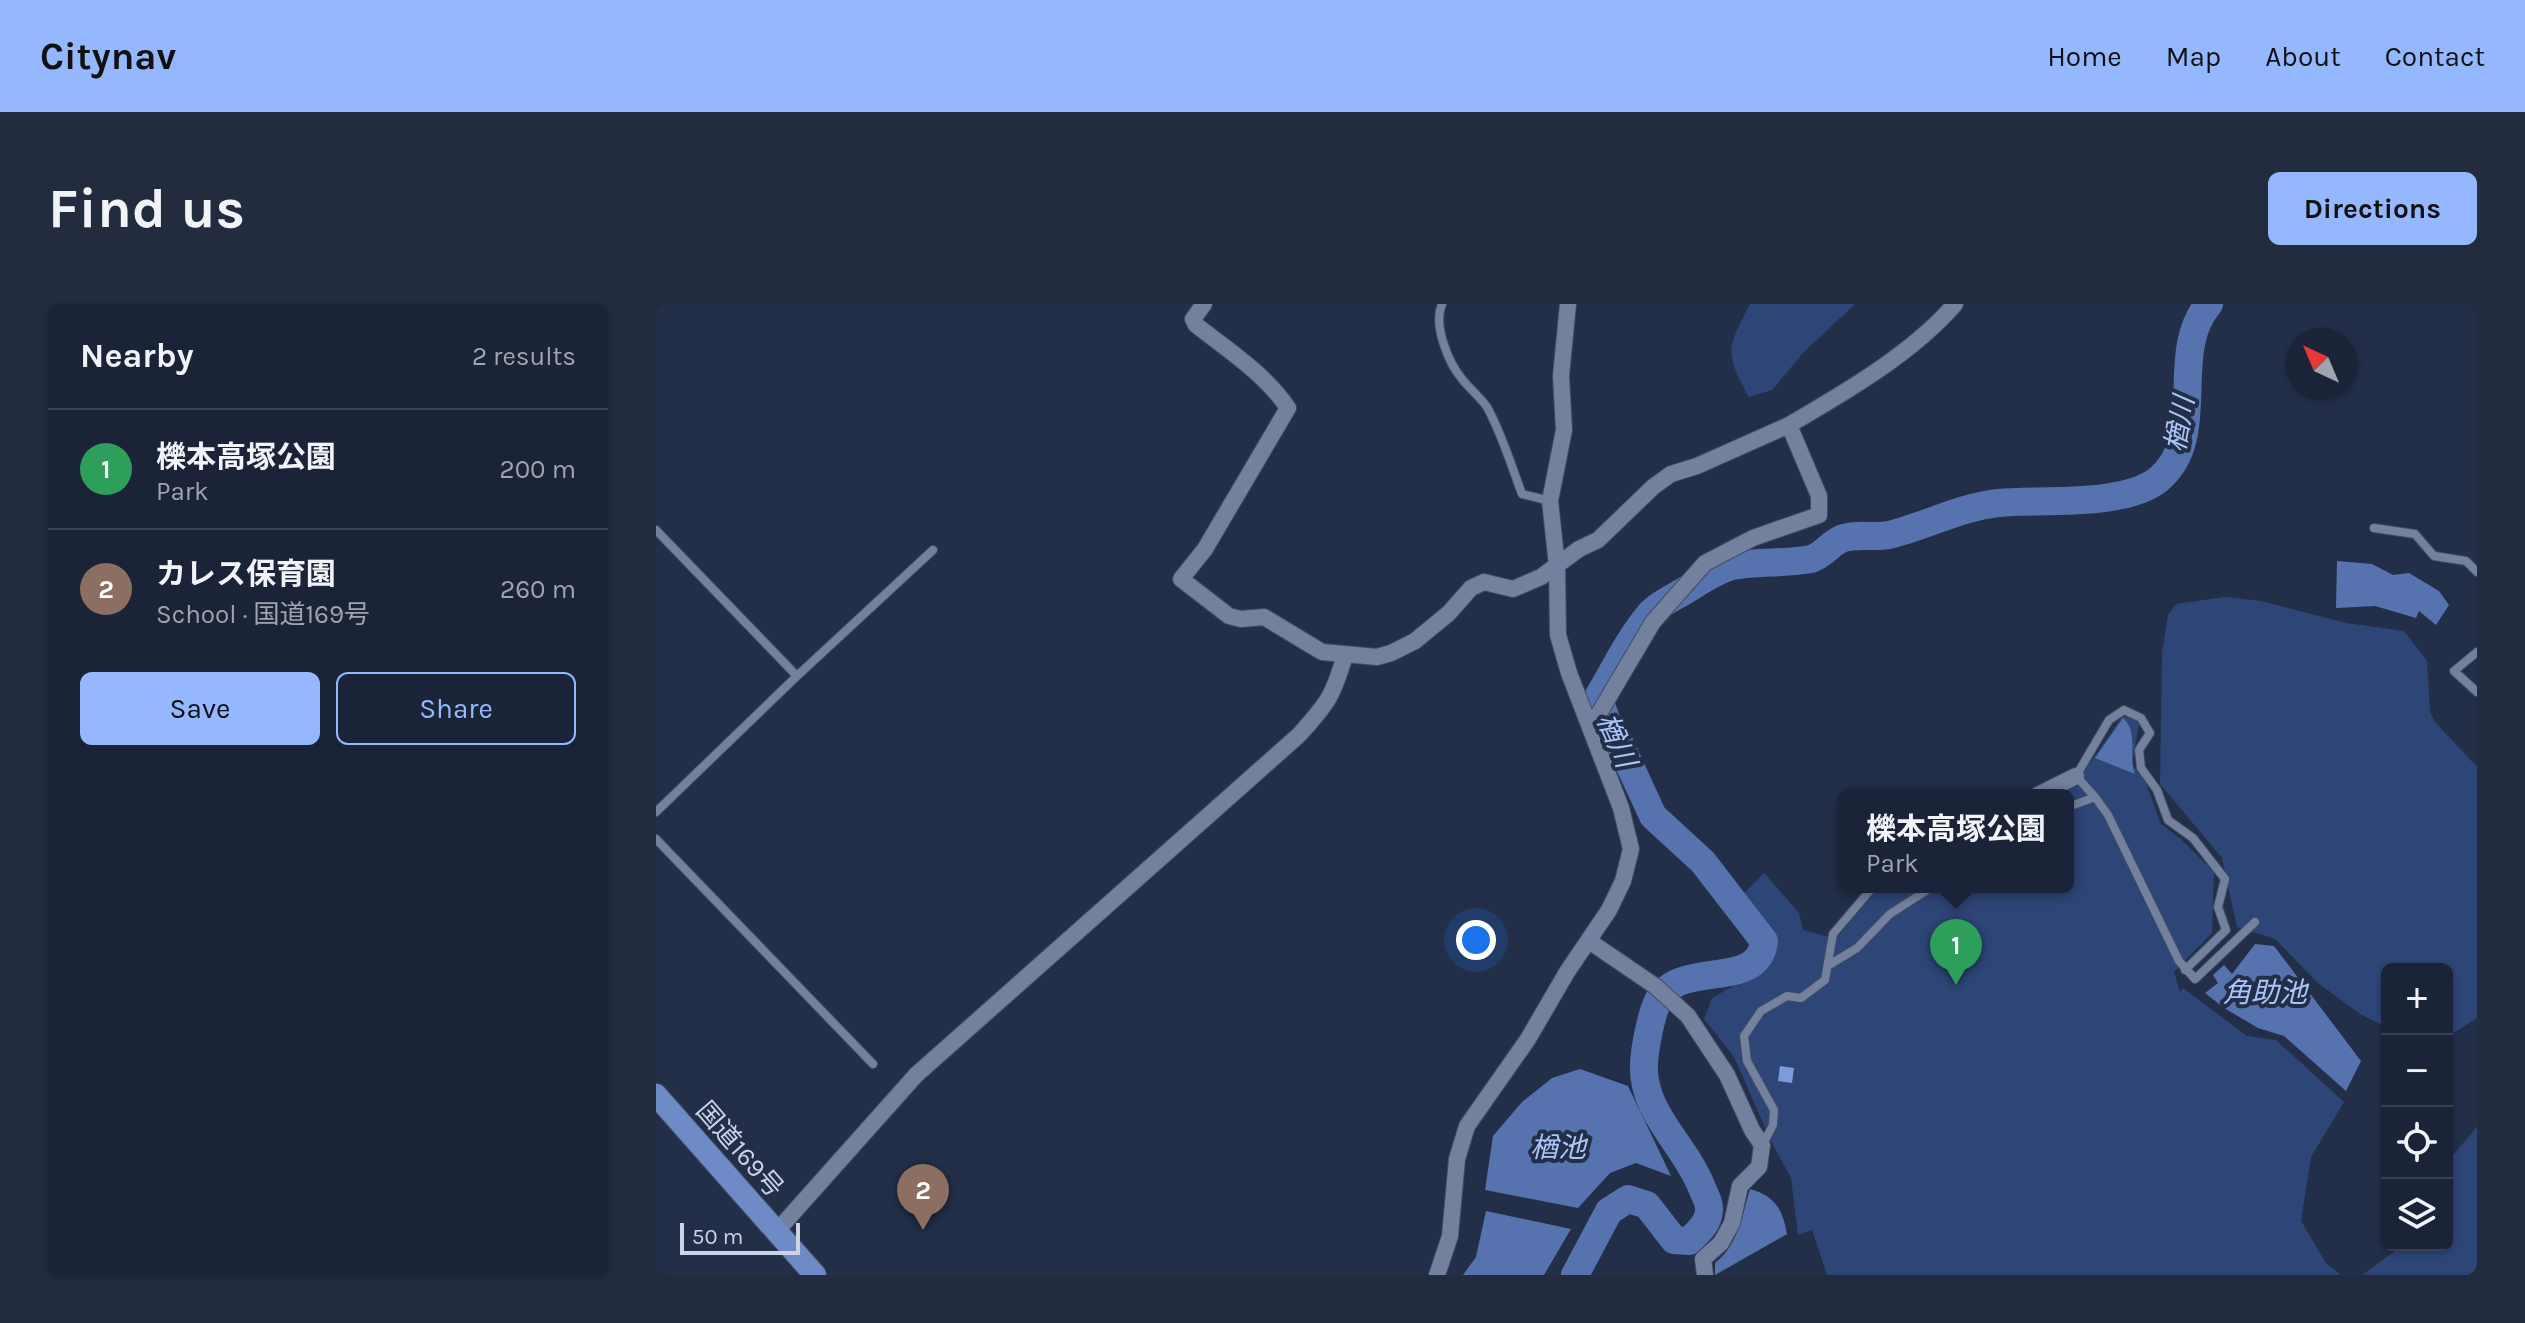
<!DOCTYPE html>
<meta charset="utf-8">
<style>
:root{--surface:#1a2337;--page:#232b3f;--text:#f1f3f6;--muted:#9fa4ad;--line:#384052;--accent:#94b7fd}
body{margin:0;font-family:Karla,"Noto Sans JP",sans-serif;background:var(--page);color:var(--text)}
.controls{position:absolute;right:24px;bottom:24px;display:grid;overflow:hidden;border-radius:12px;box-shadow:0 2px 6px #0004}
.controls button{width:72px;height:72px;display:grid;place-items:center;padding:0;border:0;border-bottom:2px solid var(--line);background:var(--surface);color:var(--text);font:40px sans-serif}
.compass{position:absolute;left:1629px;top:24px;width:72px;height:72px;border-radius:50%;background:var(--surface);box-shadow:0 2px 6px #0004;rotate:316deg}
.scale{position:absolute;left:24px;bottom:20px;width:120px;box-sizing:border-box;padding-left:8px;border:4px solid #cbd3e4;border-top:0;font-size:22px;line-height:28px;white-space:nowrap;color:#cbd3e4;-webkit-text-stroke:6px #232f49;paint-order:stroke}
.you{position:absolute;left:820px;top:636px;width:28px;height:28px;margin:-20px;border:6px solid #fff;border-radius:50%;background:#1a73e8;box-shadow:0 0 0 12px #1a73e833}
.badge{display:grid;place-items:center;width:52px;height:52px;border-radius:50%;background:var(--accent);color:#fff;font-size:26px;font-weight:700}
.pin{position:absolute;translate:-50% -66px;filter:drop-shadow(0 2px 4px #0008)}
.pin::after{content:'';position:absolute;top:42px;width:28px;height:24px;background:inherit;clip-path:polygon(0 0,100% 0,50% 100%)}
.popup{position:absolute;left:1182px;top:485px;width:236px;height:104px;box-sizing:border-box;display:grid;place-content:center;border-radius:12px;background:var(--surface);filter:drop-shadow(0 2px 6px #0005);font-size:26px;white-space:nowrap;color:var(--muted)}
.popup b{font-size:30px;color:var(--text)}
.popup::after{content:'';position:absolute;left:50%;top:100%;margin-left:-16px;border:16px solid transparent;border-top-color:var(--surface)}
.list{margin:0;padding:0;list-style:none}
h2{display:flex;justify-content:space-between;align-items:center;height:104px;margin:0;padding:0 32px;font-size:34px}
h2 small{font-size:26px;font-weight:400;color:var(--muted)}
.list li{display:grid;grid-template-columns:52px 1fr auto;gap:24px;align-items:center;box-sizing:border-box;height:120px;padding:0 32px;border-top:2px solid var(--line)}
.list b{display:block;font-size:30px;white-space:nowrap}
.list p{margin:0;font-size:26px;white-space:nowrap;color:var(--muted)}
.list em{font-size:26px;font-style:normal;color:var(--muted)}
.actions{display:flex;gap:16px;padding:24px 32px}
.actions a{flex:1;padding:18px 0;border:2px solid var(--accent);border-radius:12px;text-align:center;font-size:28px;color:var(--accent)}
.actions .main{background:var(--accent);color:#111}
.icon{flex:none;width:44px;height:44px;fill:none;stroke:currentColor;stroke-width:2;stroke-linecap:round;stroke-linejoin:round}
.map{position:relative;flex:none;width:1821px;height:971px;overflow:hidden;border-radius:12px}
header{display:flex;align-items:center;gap:48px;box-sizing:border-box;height:112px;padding:0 40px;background:var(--accent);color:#111}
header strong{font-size:38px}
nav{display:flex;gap:44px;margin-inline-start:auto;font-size:28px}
.intro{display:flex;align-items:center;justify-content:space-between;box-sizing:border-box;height:192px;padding:0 48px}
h1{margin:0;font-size:56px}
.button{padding:20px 36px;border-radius:12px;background:var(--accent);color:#111;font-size:28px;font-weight:700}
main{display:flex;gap:48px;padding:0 48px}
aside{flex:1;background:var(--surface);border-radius:12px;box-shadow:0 2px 6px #0004}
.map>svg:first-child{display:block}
.green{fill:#2e4577}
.water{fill:#5672af}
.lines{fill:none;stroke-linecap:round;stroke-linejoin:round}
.river{stroke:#5672af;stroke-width:28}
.building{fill:#7d9bdb}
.service-casing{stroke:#414c61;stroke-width:10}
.minor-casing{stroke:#414c61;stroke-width:18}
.trunk-casing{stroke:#414c61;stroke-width:24}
.service{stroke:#73819f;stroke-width:8}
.minor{stroke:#73819f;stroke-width:16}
.trunk{stroke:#6e8ac7;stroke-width:22}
.labels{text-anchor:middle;stroke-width:8;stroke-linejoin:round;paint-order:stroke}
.street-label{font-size:26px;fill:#cbd3e4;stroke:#232f49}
.water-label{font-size:28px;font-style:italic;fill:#acc5f9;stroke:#232f49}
</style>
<header>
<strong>Citynav</strong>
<nav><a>Home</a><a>Map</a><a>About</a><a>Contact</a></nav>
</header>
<div class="intro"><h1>Find us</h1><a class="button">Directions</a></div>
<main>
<aside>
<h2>Nearby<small>2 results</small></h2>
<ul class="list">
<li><span class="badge" style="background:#2e9e5b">1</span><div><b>櫟本高塚公園</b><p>Park</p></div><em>200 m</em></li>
<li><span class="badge" style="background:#8d6e63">2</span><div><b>カレス保育園</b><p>School · 国道169号</p></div><em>260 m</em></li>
</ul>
<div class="actions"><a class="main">Save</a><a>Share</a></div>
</aside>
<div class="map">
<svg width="1821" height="971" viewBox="0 0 1821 971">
<rect width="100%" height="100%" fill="#232f49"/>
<path class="green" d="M1094,0H1199L1148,48L1116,86L1093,93C1068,48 1071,45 1094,0Z
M1568,293L1605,297L1690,319L1748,327L1771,357L1774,408L1779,418L1821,463V714L1791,733V665H1731V723L1704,710L1662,679L1619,635L1581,623L1566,554L1504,480L1506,349L1512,311L1520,300Z
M1476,412L1483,420L1476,461L1488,474L1505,520L1526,536L1558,568L1556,629L1518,668L1524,688L1527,684L1591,732L1620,736L1688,798L1655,853L1645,917L1670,959L1685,971H1171L1156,926L1142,931L1135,874L1115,837L1078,753L1048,715L1056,694L1107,665L1117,626L1086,591L1108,569L1143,609L1147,626L1180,635L1223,583H1412V491H1389L1427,469L1466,413Z
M1821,823V971H1706L1747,941H1791V870L1797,851Z"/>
<path class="water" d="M1681,257L1716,260L1737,271L1753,269L1783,287L1793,301L1780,321L1763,307L1760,314L1719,302L1680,304Z
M1467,414C1483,428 1472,452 1479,470L1439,454Z
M1599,640L1618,642L1705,757L1690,787L1628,732L1602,724L1568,704L1549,689L1562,679L1557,671L1568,661L1576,670Z
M924,765L972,782L1015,872L980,859L954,869L922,904L829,886L837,832L866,798L896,774Z
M1094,885C1119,892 1127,906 1131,930L1059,971V959C1082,941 1086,912 1094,885Z
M830,907L915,925L888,971H807L820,953Z"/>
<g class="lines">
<path class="river" d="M919,971L953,907L972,895L991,901L1018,936L1033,937C1042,928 1052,920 1053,907C1054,900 1049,891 1046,884C1029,840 985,808 988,759C989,743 995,712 1001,699C1020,653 1103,689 1108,637L1047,558L997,512L962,436L951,418L942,393C958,366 973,335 993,311C1002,300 1021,292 1033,284C1046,276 1061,266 1076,262C1102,257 1129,260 1155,255C1166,252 1174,240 1185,235C1198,229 1218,234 1233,231C1270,222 1304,203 1343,199C1385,195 1470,203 1503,175C1554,132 1511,48 1553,0"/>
</g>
<path class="building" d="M1124,762L1138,764L1136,779L1122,777Z"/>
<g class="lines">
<defs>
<path id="service" d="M786,0C777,21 792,58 806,75C814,85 824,93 831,103C846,130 855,161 866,190L894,197
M1718,224L1759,230L1778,252L1810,257L1821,268
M0,226L141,372
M1821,348L1798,367L1821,388
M1439,493L1452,511L1523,657L1539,675L1599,618
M1412,503L1439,493L1420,472L1453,416L1468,406L1485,414L1494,429L1483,446L1485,464L1501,486L1512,516L1537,534L1569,575L1562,603L1570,626L1529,666
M0,508L141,372L277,246
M0,535L217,760
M1173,661L1201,644L1234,610L1276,583
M1107,840L1117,821L1118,806L1091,757L1088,732L1105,707L1131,692L1145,694L1169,676L1177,630L1217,583"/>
<path id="minor" d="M548,0L537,15L540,21C572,46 609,70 632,104L549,245L525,275L573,312L585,315L608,313L666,348L721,353L735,349L759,337L793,309L815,284L828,278L857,285L885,273L923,245L942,236L997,183L1015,170L1041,162L1133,121
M935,423L997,318L1049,259L1097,234L1163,211V192L1133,121C1188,89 1257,49 1299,0
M1382,491L1420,472
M933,637L999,682L1032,712L1071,771L1096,826L1106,841L1103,863L1084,882L1076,919L1065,939L1047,955L1049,971
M120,928L260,771L643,431C672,399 677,392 689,351
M781,971L794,932L801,855L811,822L872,735L911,668L953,606L967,577L975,545L965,504L913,369L902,331L901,262L894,197L908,126L905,72L912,0"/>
<path id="trunk" d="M0,791L159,971"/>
</defs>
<use href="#service" class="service-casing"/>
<use href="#minor" class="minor-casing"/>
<use href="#trunk" class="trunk-casing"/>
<use href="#service" class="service"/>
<use href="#minor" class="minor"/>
<use href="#trunk" class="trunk"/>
</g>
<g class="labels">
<g class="street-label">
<text transform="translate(84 845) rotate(49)" y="9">国道169号</text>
</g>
<g class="water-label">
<text transform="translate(1523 120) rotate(-80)" y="10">楢川</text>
<text transform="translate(961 436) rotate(66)" y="10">楢川</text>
<text x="1609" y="698">角助池</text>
<text x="902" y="853">楢池</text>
</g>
</g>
</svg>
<div class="controls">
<button>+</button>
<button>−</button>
<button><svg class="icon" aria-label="locate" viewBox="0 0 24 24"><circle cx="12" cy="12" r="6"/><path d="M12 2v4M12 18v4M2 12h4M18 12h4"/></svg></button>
<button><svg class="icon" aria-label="layers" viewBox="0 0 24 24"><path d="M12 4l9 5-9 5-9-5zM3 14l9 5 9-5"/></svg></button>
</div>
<svg class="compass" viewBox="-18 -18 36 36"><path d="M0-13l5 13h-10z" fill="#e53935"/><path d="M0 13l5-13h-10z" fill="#9fa4ad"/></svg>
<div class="scale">50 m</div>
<div class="you"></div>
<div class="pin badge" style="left:1300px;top:681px;background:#2e9e5b">1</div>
<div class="popup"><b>櫟本高塚公園</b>Park</div>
<div class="pin badge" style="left:267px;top:926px;background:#8d6e63">2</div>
</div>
</main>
